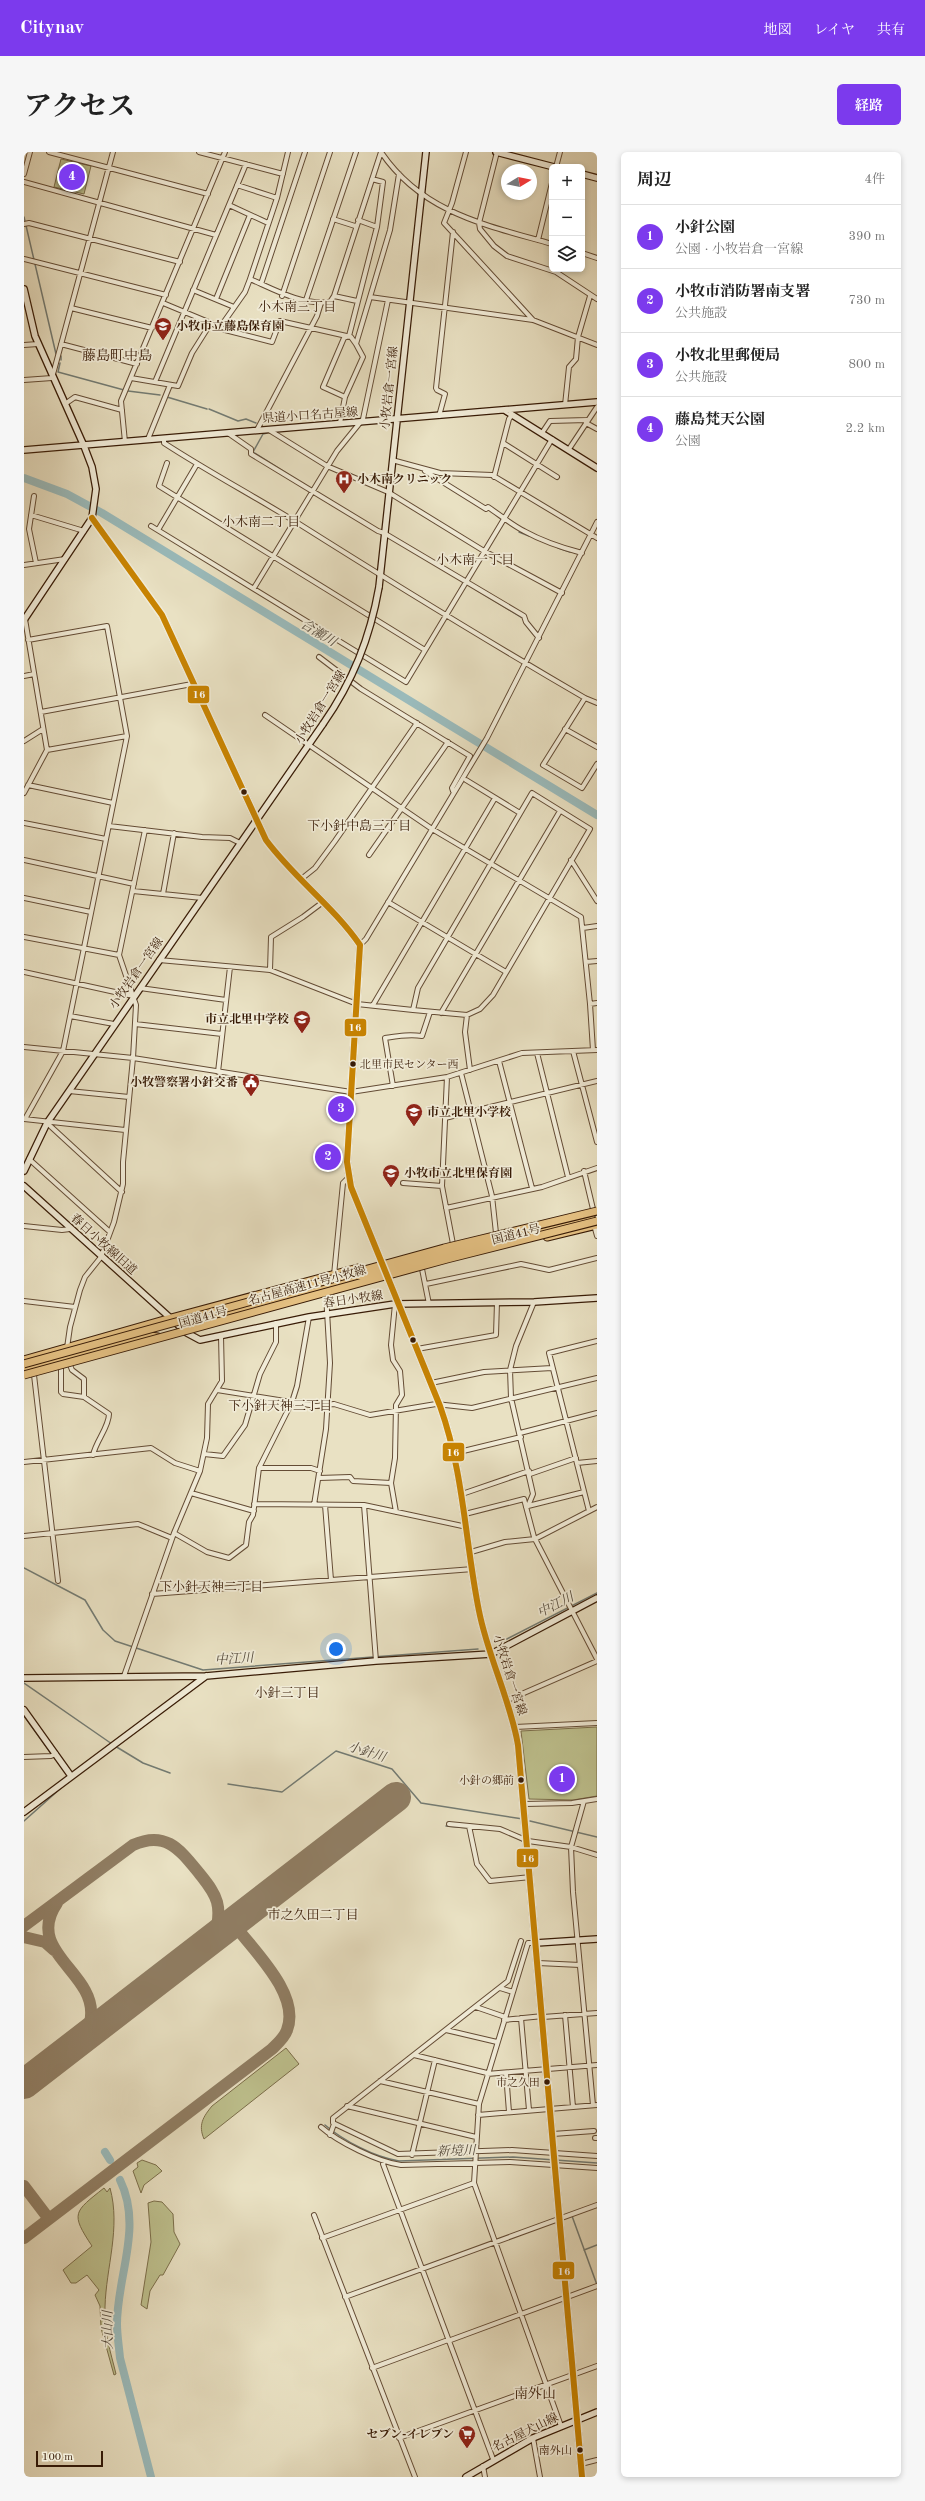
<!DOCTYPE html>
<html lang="ja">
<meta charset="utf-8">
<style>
:root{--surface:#fff;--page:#f6f6f6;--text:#222;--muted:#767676;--line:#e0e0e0;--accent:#7c3aed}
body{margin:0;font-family:"Old Standard TT","Noto Serif JP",serif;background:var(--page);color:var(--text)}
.controls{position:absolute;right:12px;top:12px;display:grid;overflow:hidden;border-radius:6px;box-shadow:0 2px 6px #0003}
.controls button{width:36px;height:36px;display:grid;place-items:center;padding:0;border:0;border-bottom:1px solid var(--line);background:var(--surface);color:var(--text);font:20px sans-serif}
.compass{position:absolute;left:477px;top:12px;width:36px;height:36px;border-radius:50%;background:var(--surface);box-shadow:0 2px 6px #0003;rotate:80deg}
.scale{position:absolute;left:12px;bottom:10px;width:67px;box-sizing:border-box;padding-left:4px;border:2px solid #381b06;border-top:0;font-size:11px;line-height:14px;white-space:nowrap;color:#381b06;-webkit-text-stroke:3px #f1ecd8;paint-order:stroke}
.you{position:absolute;left:312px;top:1497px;width:14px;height:14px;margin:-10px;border:3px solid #fff;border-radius:50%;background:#1a73e8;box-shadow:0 0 0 6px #1a73e833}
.badge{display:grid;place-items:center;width:26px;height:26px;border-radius:50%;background:var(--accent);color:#fff;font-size:13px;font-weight:700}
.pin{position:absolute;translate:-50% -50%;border:2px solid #fff;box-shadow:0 1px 4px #0006}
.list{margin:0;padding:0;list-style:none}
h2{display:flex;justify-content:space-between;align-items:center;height:52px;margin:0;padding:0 16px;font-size:17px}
h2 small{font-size:13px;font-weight:400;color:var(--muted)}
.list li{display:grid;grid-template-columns:26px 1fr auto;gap:12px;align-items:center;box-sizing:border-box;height:64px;padding:0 16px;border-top:1px solid var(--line)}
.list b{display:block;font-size:15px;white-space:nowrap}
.list p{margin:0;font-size:13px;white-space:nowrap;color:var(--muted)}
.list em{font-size:13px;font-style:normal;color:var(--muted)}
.icon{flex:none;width:22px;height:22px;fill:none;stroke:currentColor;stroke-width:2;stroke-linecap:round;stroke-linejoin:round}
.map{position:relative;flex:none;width:573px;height:2325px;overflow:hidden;border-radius:6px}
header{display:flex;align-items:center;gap:24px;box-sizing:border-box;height:56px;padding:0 20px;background:var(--accent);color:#fff}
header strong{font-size:19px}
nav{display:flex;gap:22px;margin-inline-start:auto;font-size:14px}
.intro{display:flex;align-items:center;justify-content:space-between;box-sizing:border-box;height:96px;padding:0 24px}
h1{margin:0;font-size:28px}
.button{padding:10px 18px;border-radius:6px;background:var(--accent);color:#fff;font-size:14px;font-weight:700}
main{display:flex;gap:24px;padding:0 24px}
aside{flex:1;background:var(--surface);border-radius:6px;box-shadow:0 2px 6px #0003}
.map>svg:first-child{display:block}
.green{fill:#bec18e;stroke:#7b6e4a}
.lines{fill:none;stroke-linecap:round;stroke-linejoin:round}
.stream{stroke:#737b73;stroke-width:1.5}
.river{stroke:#9abbbc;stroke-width:8}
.taxiway{stroke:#907e64;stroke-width:12}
.runway{stroke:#907e64;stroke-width:30}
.street-casing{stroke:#644c35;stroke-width:6}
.secondary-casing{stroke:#381b06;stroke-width:8}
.highway-casing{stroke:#381b06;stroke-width:9}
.street{stroke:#f1ecd8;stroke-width:4}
.secondary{stroke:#f1ecd8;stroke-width:5.5}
.highway{stroke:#e4c082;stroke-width:7}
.secondary-bridge-casing{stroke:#381b06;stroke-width:8;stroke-linecap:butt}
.highway-bridge-casing{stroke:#381b06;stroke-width:9;stroke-linecap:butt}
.secondary-bridge{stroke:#f1ecd8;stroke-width:5.5}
.highway-bridge{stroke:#e4c082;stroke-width:7}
.bus-1-casing{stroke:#f1ecd8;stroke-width:9}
.bus-1{stroke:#c78302;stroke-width:6}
.bus-dot{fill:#381b06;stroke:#f1ecd8;stroke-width:1.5}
.labels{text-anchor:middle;stroke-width:3.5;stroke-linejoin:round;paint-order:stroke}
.bus-label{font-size:11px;fill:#381b06;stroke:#f1ecd8;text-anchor:end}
.poi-label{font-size:12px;font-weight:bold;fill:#381b06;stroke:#f1ecd8;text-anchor:start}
.street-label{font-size:12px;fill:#381b06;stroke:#f1ecd8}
.neighbourhood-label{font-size:13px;fill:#381b06;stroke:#f1ecd8}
.water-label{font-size:13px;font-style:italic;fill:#554b3d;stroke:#f1ecd8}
.quarter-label{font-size:14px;fill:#381b06;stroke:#f1ecd8}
.line-badge{stroke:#f1ecd8;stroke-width:1.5}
.badge-label{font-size:11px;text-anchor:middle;font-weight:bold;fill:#fff}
</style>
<header>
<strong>Citynav</strong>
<nav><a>地図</a><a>レイヤ</a><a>共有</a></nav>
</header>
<div class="intro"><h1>アクセス</h1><a class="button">経路</a></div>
<main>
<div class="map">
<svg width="573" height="2325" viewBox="0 0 573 2325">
<rect width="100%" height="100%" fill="#e9e1c3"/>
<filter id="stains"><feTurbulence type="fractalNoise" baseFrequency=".005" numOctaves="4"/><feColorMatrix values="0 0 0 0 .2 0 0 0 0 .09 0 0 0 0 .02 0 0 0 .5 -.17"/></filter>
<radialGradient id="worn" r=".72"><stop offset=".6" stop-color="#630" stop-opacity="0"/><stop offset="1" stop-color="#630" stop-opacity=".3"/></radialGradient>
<path class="green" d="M37,7L67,14L60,42L30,35Z
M573,1575V1644L549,1648L505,1647L497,1579Z
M262,1896L275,1912L180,1987C174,1973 179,1965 188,1954Z
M118,2008L132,2013L138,2019L120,2033L117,2041L109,2019L114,2015L113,2011Z
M80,2036L83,2040L86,2036C97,2076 82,2115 81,2155C79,2178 87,2201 92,2222L90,2223L77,2176L76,2154L71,2143L75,2138L63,2123L52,2131H47L39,2118L68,2094C46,2061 50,2060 80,2036Z
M130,2049L138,2050L149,2062L150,2080L156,2092L139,2123H136L126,2139L123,2157L117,2153L127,2090L124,2051Z"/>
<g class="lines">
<path class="stream" d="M0,65L32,202
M37,208V204
M36,211L34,220L100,238
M104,239L136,243
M143,245L183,257
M185,257L214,269L222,267L232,271
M243,281L239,282L229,300L281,333
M495,380L505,384
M534,396L546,400
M451,437L497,465
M0,1416L61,1448L79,1478L91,1489L179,1518L454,1497
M477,1490L573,1441
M0,1531L88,1592
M0,1564L26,1600
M91,1594L119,1611L146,1621
M204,1632L258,1640L312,1599L368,1617L397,1651L499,1667
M0,1669L46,1628
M506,1669L573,1685
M422,1674L445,1676
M493,1686L500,1690
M301,1973C320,1989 350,2005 375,2009L489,2005L573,2011
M548,2064L573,2133
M560,2098L573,2093"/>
<path class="river" d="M0,326L43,342L78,361L573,663
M81,2000L86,2008
M96,2028C119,2075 93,2124 93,2172C93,2183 95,2194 96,2206L127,2325"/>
<path class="taxiway" d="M33,1751C0,1799 71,1820 67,1864C67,1873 62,1879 58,1887
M0,1774L109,1693C142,1678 156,1698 175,1721C182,1730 190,1739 193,1750C196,1761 194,1772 191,1783
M0,1785L21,1790L30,1798
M0,2034L25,2067
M0,2086L248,1897C253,1892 261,1885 263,1878C277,1842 228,1797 208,1770"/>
<path class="runway" d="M0,1932L372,1645"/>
<defs>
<path id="street" d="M25,0L184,42
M175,0L259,22
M357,0C398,61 462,73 528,92
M442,0L428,51L420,71L509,168
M473,0L455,71L456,77L470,94L483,104L532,120L573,147
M532,15L536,0
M0,22L6,0
M0,30L192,83
M213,33L253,46
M205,53L244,71
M309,67L331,74
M334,68L353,75
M0,72L5,71L156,110
M514,88L528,31
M558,101L573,106
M0,107L142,143
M226,127L253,46L264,0
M237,132L281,0
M169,138L210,155
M258,144L306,0
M310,144L333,149
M346,145L509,168L573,193
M192,147L226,63
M282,148L332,0
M139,151L187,171
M47,156L128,176
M197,174L221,140L226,127C251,138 277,153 306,150L310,144L357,0
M37,192L113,212
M0,193L14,192
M107,226L154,234L168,201L187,171L201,178L248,190L256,169L327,185L332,192L366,78L375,22
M0,228L28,226L89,0
M131,230L222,12
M321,245L339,205L332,192
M41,252L51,245L98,258
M541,253L545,215L552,207L554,185L566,144
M415,264L421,242L413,238L412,236L429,80
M316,271L321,245L299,235L320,186L325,184L353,75L359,30L348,27
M562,271L573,277
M233,278L293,164L297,151
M245,278L303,314L364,340L460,399L538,441
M204,281L227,297V302L354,379L360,381L500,464L502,470L515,486
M518,281L526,269L563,268
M140,286V291C183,319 228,343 272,370C367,430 463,489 561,546L573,551
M124,287L146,233
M101,290L97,249L201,0
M479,291L533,325
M545,297L573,255
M368,308L416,321L468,323L573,386
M143,311L135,334L401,498
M401,319L462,357L464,355C476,363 488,373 500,379C518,389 539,396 558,401
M470,325L485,267L488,263
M10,344L5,377L12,411
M7,363L60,379
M127,374L382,530L528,287
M134,378L173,312
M0,413L41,407
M230,436L313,299L339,267L364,148
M295,505L337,537L446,604L428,636L429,639
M0,524L10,522
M561,546L519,613L558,636L573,612
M17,560L168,532
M241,563L408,677L557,765L566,852L569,898
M541,577L573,595
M0,589L19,577
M23,598L103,584
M442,628L496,661
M4,633L89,651
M0,641L23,598L1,467
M0,671L82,687
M85,674L178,685L206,686L216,691
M345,703L424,590
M0,708L110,732
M547,708L573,749
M276,728L291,716L311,689L393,571
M109,739L178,746
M139,742L150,681
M0,746L67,760
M364,750L482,820
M559,776L573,774
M0,785L95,803
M336,793L342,787L463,586L573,370
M135,808L246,818L333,852L389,858L443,863L456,857L469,843L566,677L508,641L394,836L389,858
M562,810L573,809
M246,818L247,785L279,765L299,750
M0,820L109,844
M116,836L202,848
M566,852L573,851
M349,853L471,646
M417,861L536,659
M443,863L441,880L446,918
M46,864L90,872
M111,872L198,882
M0,895L109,906L327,940L423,925L498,901L573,898
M549,899L573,990
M513,901L544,1025
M475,909L508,1036
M194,920L206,815
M437,921L468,1044L472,1081
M423,925L418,1034L429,1092
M369,934L361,886C374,884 384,882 398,884L406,860
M45,939L105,945
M421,966L573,929
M0,967L101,978
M1,967L39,899L103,584L83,474L4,488
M23,971L98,1040
M5,1007L86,1080
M560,1019L569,1057
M379,1031L418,1034
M422,1056L518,1035L573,1016
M570,1073L573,1084
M0,1074L38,1078L46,1077
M398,1117L405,1152
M310,1123L319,1031L325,1025
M402,1132L497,1112L525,1118L573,1106
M0,1149L51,1155
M371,1152L367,1193L369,1208L376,1219L378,1243L372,1253L371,1306L367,1331L372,1360
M43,1196L46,1175L56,1138L61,1125L77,1105L90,1070L99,1032V1010L109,906L112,853L95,803L121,678
M393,1197L472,1183L473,1150
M46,1213L48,1218L60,1227V1245
M37,1215V1240L39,1242L60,1245L85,1262C85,1275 72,1289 69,1303
M10,1223L34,1429
M407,1231L460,1220L528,1216
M193,1238L292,1254L310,1252L346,1263L412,1252L448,1256L573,1226
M496,1281L573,1261
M431,1301L497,1285
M180,1302L199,1304L221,1273L236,1222L252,1190V1171
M0,1310L127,1296L151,1311L176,1319
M553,1311L573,1309
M235,1316H287L296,1319
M506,1322L552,1306
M295,1326L326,1325L329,1329L367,1331
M167,1341L230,1359
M438,1342L505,1319
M230,1352L340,1353L443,1375
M290,1353L302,1277L306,1211L302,1142
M301,1353L307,1428
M340,1353L352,1509
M504,1354L560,1340
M502,1355L504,1354L509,1342L487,1246L486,1218L492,1194L510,1150
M565,1359L525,1201L573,1189
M441,1362L500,1347L510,1385L573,1507
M150,1381L183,1400L205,1406L222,1393L225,1370L229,1363L235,1316L268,1250L273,1234L285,1165
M0,1384L114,1372L148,1386
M447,1400L481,1390L511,1387L573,1355
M128,1442L449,1417
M100,1524L150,1381L176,1319L183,1286L184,1252L198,1229L197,1184
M484,1548L573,1509
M491,1575L573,1571
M0,1605L27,1604L32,1602
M560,1649L547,1695L549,1740L569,1953
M501,1652L548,1651L573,1647
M425,1672L476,1677L504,1689L547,1695L573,1703
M445,1674L453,1712L466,1729L507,1725
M497,1789L484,1829L309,1966V1971L374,2002L488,1998L573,2004
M512,1791H504L455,1952L450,2031L537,2274
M514,1811L556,1813
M476,1836L489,1840
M452,1855L481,1865
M541,1863L549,1955
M519,1865L573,1861
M497,1866L505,1958
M480,1868L519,1864
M422,1878L473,1890
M390,1903L463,1921
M482,1921L485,1960
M463,1922L573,1913
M356,1929L455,1952
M323,1954L452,1985
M454,1963L573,1953
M297,1975C314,1990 354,2010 377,2013L486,2010L573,2016
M529,1982L570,1979
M306,1983L310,1972
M571,1986H573
M388,2003L411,1908
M360,2009L359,2012L469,2307
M290,2063L391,2325
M298,2086L450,2031
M321,2145L573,2053
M424,2189L573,2134
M348,2216L424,2188
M375,2286L573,2214
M509,2286L516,2325
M557,2312L573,2308
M459,2314L461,2325"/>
<path id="secondary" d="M472,0L530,15
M558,22L573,26
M0,137L11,184L60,294L68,315L72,337L68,366L0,468
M482,259L573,316
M0,298L573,250
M68,366L138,463L242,688C270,726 309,754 336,793L323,1010L327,1035L416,1254C440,1321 441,1390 455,1459C464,1505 486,1547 494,1593L558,2325
M355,435L402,0
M0,1019L23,971L299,572
M0,1034L163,1181L176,1188L285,1165L371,1152L510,1150L573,1146
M0,1526L182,1524L352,1509L467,1502L573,1446
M0,1558L47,1624
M0,1660L182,1524
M512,1791L573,1787
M442,2325L509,2286L573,2260"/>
<path id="highway" d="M494,1083L567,1064
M523,1085L573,1073
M155,1170L161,1172L337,1124
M0,1208L147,1166L334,1116
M0,1218L126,1184L134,1185"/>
</defs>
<use href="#street" class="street-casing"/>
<use href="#secondary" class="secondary-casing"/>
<use href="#highway" class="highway-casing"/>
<use href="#street" class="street"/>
<use href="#secondary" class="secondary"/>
<use href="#highway" class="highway"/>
<defs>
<path id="secondary-bridge" d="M299,572C329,529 346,486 355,435"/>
<path id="highway-bridge" d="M337,1124L494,1083
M0,1212L420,1096L573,1059
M0,1223L423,1107L573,1069"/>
</defs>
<use href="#secondary-bridge" class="secondary-bridge-casing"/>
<use href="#highway-bridge" class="highway-bridge-casing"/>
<use href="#secondary-bridge" class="secondary-bridge"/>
<use href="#highway-bridge" class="highway-bridge"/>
<defs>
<path id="bus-1" d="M68,366L138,463L242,688C270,726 309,754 336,793L323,1010L327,1035L416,1254C440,1321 441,1390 455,1459C464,1505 486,1547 494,1593L558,2325"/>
</defs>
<use href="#bus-1" class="bus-1-casing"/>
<use href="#bus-1" class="bus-1"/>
</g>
<defs>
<symbol id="school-pin" viewBox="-11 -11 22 30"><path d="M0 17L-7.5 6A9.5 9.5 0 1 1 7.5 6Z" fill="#8f2418" stroke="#f1ecd8"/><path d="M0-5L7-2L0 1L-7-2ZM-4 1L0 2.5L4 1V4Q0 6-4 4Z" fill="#fff"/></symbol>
<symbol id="hospital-pin" viewBox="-11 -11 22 30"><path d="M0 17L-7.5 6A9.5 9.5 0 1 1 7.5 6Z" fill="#8f2418" stroke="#f1ecd8"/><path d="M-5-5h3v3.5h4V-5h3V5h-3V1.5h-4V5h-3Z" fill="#fff"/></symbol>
<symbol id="civic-pin" viewBox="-11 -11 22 30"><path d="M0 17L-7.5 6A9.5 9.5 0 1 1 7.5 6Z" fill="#8f2418" stroke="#f1ecd8"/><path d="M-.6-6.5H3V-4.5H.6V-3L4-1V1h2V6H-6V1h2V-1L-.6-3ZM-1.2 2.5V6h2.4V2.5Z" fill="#fff"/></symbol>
<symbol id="supermarket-pin" viewBox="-11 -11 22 30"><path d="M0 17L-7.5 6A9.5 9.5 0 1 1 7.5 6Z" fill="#8f2418" stroke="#f1ecd8"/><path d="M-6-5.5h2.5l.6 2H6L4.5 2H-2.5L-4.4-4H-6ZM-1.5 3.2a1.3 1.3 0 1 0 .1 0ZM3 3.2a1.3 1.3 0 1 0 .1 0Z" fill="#fff"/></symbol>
</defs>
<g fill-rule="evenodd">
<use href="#school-pin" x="129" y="164" width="20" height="27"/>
<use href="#hospital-pin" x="310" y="317" width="20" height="27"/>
<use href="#school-pin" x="268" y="857" width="20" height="27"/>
<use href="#civic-pin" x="217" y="920" width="20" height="27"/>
<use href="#school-pin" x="380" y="950" width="20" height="27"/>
<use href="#school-pin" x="357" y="1011" width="20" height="27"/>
<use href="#supermarket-pin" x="433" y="2272" width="20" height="27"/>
</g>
<g class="bus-dot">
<circle cx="220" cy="640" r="3.5"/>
<circle cx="329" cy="912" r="3.5"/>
<circle cx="389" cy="1188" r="3.5"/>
<circle cx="497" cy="1628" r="3.5"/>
<circle cx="523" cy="1930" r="3.5"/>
<circle cx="556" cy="2298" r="3.5"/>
</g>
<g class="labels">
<g class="bus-label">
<text x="336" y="916" text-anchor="start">北里市民センター西</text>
<text x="490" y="1632">小針の郷前</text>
<text x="516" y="1934">市之久田</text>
<text x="548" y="2302">南外山</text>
</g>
<g class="poi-label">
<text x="152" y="178">小牧市立藤島保育園</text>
<text x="333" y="331">小木南クリニック</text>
<text x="265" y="871" text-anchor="end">市立北里中学校</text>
<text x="214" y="934" text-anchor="end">小牧警察署小針交番</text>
<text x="403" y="964">市立北里小学校</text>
<text x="380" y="1025">小牧市立北里保育園</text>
<text x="430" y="2286" text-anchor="end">セブン-イレブン</text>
</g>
<g class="street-label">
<text transform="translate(365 236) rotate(-84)" y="4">小牧岩倉一宮線</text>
<text transform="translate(286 263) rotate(-4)" y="4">県道小口名古屋線</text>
<text transform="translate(296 555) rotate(-58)" y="4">小牧岩倉一宮線</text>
<text transform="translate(112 821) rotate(-55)" y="4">小牧岩倉一宮線</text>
<text transform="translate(492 1082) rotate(-14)" y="4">国道41号</text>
<text transform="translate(80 1092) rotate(42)" y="4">春日小牧線旧道</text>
<text transform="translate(283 1133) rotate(-15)" y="4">名古屋高速11号小牧線</text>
<text transform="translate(329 1147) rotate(-8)" y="4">春日小牧線</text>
<text transform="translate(179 1165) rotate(-16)" y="4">国道41号</text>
<text transform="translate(486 1523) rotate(72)" y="4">小牧岩倉一宮線</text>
<text transform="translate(501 2280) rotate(-26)" y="4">名古屋犬山線</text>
</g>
<g class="neighbourhood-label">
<text x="273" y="159">小木南三丁目</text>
<text x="237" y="374">小木南二丁目</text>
<text x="451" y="412">小木南一丁目</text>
<text x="335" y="678">下小針中島三丁目</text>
<text x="256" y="1258">下小針天神三丁目</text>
<text x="187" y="1439">下小針天神二丁目</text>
<text x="263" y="1545">小針三丁目</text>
<text x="289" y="1767">市之久田二丁目</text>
</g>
<g class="water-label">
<text transform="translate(295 480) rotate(31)" y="5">合瀬川</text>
<text transform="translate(531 1452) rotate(-27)" y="5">中江川</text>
<text transform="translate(210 1506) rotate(-4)" y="5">中江川</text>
<text transform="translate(343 1599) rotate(17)" y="5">小針川</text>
<text transform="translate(432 1998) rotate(-2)" y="5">新境川</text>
<text transform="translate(83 2178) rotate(-91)" y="5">大山川</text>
</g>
<g class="quarter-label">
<text x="93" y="208">藤島町中島</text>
<text x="511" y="2246">南外山</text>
</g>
</g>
<g class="line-badge">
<rect x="163" y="533" width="23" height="19" rx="4" fill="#c78302"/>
<rect x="320" y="866" width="23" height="19" rx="4" fill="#c78302"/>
<rect x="418" y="1290" width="23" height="20" rx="4" fill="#c78302"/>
<rect x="492" y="1696" width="23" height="20" rx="4" fill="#c78302"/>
<rect x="528" y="2109" width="23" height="19" rx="4" fill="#c78302"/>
</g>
<g class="badge-label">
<text x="175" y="546">16</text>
<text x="331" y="879">16</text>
<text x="429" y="1304">16</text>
<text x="504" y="1710">16</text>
<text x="540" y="2123">16</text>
</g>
<rect width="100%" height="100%" filter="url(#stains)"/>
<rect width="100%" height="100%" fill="url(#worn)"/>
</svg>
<div class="controls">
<button>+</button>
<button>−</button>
<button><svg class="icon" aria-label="layers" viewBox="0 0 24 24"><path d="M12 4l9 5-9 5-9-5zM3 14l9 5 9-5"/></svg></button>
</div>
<svg class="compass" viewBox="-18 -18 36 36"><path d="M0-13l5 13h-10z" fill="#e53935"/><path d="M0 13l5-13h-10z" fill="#767676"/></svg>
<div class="scale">100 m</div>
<div class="you"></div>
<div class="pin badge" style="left:538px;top:1627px">1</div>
<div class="pin badge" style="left:304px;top:1005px">2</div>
<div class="pin badge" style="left:317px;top:957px">3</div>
<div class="pin badge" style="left:48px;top:25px">4</div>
</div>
<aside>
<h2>周辺<small>4件</small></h2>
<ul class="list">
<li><span class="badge">1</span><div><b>小針公園</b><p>公園 · 小牧岩倉一宮線</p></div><em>390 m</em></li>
<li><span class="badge">2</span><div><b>小牧市消防署南支署</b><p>公共施設</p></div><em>730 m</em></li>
<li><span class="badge">3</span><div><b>小牧北里郵便局</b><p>公共施設</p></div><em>800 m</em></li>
<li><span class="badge">4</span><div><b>藤島梵天公園</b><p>公園</p></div><em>2.2 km</em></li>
</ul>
</aside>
</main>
